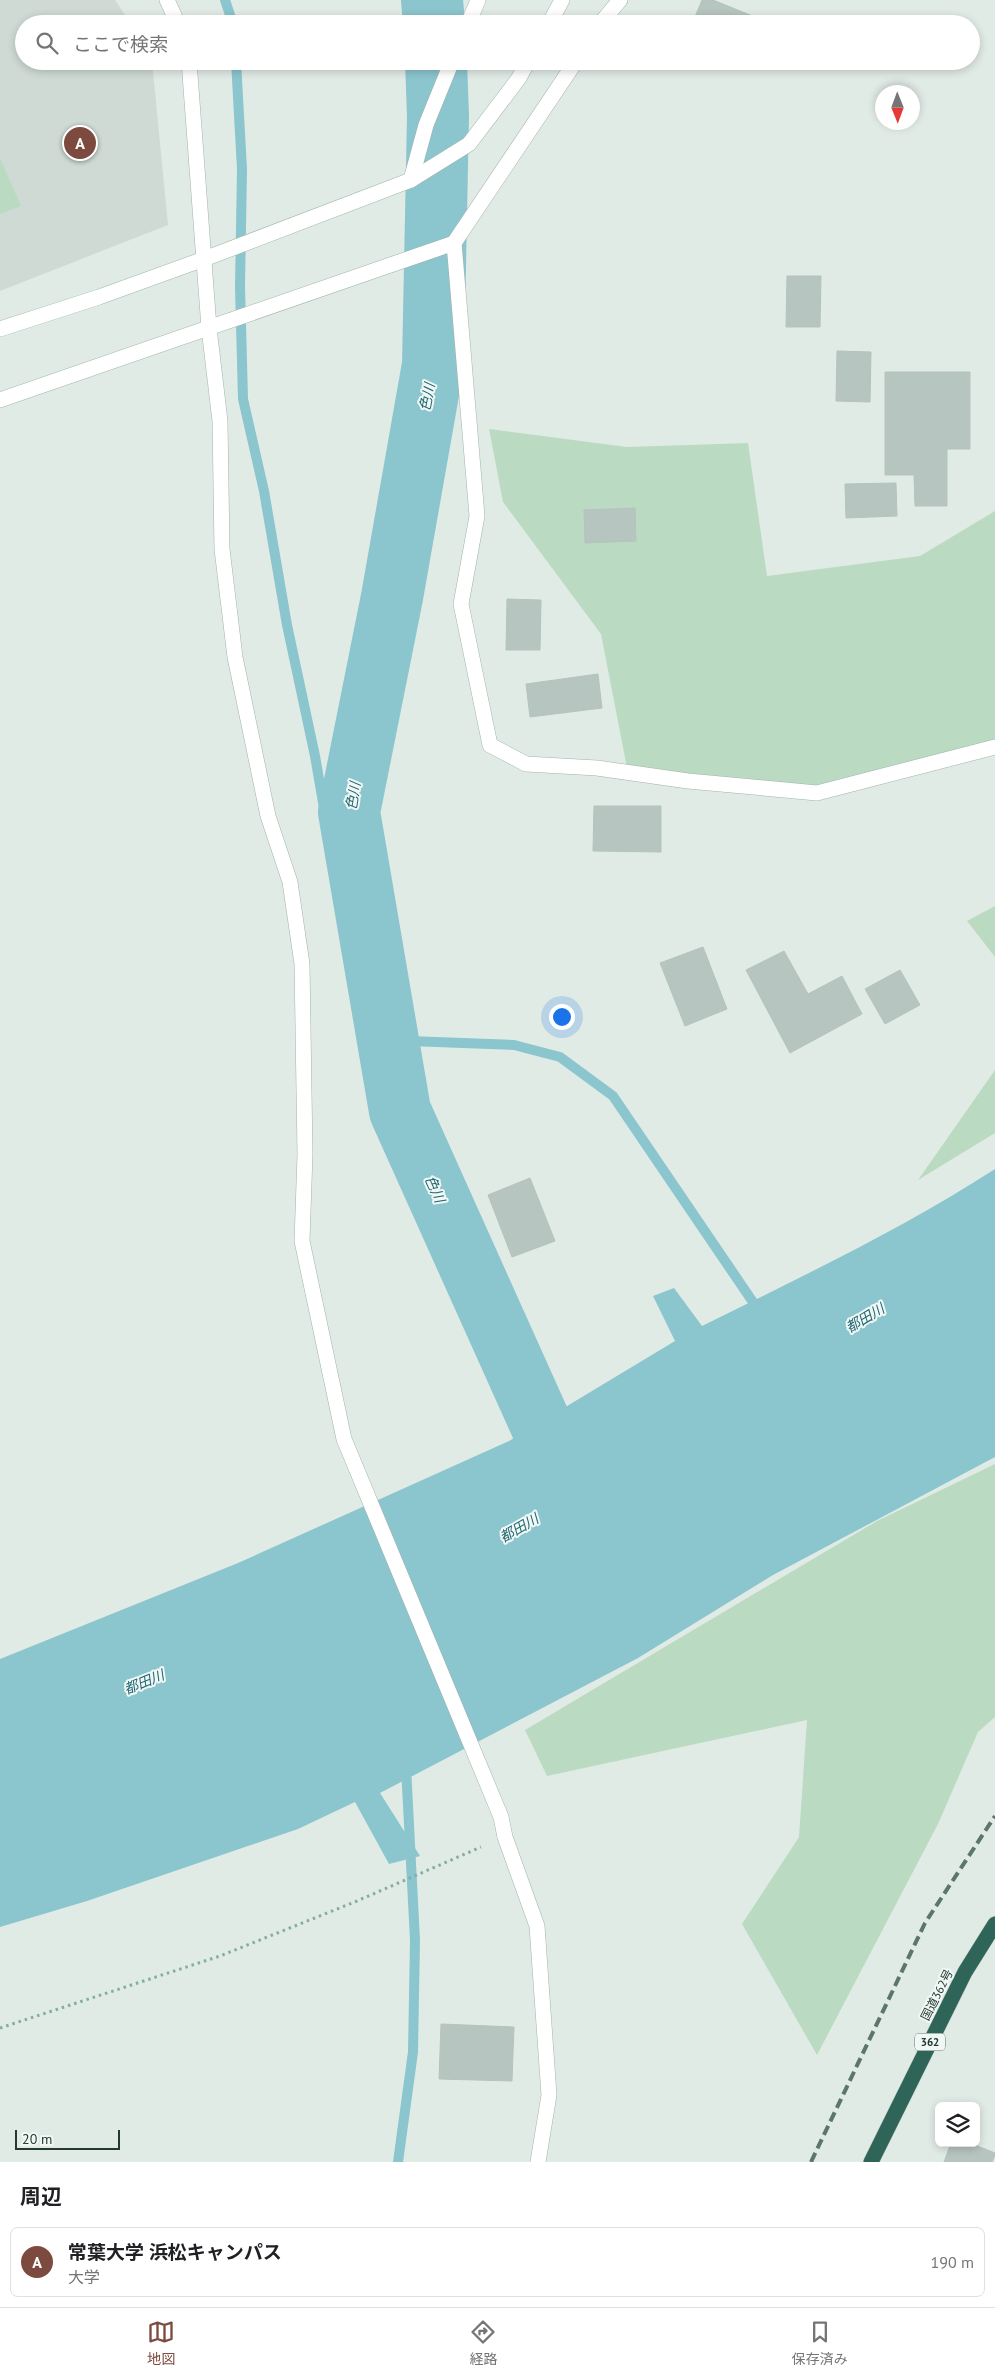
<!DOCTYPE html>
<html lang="ja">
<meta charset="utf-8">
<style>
:root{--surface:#fff;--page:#f2f2f2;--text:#202124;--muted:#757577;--line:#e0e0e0;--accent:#7c4a3e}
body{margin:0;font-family:"PT Sans","Noto Sans JP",sans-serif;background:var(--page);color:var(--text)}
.controls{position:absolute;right:15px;bottom:15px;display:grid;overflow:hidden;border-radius:8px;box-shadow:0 2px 8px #0003}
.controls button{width:45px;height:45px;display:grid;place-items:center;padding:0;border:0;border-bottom:1px solid var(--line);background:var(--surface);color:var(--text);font:25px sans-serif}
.compass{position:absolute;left:875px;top:85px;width:45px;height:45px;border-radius:50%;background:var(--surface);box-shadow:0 2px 8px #0003;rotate:179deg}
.scale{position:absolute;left:15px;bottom:12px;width:105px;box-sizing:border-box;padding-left:5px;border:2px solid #223a33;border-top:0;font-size:14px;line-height:18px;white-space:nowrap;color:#223a33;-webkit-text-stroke:4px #f1f7f4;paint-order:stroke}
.you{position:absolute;left:561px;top:1016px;width:18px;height:18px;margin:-12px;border:4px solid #fff;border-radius:50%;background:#1a73e8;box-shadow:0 0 0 8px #1a73e833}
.badge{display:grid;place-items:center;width:32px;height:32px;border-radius:50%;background:var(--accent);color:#fff;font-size:16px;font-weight:700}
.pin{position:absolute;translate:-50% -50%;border:2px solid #fff;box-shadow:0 1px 5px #0006}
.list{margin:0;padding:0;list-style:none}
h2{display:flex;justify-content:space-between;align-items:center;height:65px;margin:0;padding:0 20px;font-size:21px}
h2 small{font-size:16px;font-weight:400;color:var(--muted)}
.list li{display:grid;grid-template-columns:32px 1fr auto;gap:15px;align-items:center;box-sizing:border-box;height:70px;margin:0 10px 10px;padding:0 10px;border:1px solid var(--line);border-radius:8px}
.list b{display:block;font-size:19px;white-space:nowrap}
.list p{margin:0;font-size:16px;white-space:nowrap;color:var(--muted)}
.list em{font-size:16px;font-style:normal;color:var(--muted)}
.icon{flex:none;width:28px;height:28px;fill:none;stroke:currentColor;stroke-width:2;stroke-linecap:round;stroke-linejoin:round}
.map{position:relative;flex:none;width:995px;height:2162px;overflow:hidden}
.search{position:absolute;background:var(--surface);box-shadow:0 2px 8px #0003;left:15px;right:15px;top:15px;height:55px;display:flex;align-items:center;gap:12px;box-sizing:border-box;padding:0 18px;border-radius:28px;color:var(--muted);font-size:19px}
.sheet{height:145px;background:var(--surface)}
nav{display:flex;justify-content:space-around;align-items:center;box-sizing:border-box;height:70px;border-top:1px solid var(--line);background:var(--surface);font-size:14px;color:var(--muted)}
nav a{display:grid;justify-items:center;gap:2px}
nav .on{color:var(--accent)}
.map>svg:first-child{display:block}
.built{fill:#cfdad5}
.green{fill:#badbc2}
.water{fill:#8bc5ce}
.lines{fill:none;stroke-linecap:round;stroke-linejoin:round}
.stream{stroke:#8bc5ce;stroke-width:10}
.river{stroke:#8bc5ce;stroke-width:62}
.building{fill:#b6c5bf;stroke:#b3c4bd}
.street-casing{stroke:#a4b2ad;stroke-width:16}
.secondary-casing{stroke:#a0b6ad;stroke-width:16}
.highway-casing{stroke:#c1c8c6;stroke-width:16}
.path{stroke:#82ad9f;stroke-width:3;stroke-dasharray:2.5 4;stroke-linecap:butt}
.street{stroke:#fff;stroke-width:15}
.secondary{stroke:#fff;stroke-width:15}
.highway{stroke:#2f6559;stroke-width:15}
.rail{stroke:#5c766e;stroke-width:4;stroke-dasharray:10 5;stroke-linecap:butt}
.labels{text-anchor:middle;stroke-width:4;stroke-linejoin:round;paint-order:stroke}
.shield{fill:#f1f7f4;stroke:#60736d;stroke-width:1}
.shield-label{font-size:11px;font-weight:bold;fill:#223a33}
.street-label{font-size:12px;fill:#223a33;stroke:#f1f7f4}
.water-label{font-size:14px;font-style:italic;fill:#1f6773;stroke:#f1f7f4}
</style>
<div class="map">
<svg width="995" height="2162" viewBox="0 0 995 2162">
<rect width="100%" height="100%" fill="#e1ebe6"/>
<path class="built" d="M0,0H115L131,24H24V61H152L168,225L0,291Z"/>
<path class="green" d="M0,158L21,206L0,214Z
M489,429L627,447L748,443L767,576L920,556L995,511V744L801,791L628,773L601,634L503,502Z
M995,906V957L967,921Z
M995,1070V1133L918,1180Z
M995,1464V1717L978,1732L938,1824L817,2055L742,1924L799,1837L807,1720L547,1776L525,1730L877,1521Z"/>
<path class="water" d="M995,1169V1457L773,1575L638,1658L380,1793L420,1856L389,1864L355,1802L298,1829L87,1901L0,1927V1659L238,1563L509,1441L675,1341L653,1296L674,1288L702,1326C801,1277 902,1229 995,1169Z"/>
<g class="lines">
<path class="stream" d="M225,0L233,24
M236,61L242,169L240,287L243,399L264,491L287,625L315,756L359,1011L382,1040L514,1045L560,1057L613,1096L759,1311
M398,2162L413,2052L415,1940L406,1767"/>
<path class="river" d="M432,0L434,24
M436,61L438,116L433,365L392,597L349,812L400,1111L573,1496"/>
</g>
<path class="building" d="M702,0H713L755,17L752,24H692Z
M787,276H821L820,327H786Z
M837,351L871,352L870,402L836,401Z
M885,372H970V449H947V506H915L914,475H885Z
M896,483L897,516L846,518L845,484Z
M635,508L636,541L585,543L584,510Z
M507,599L541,600L540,650H506Z
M598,674L602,708L530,717L526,684Z
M594,806H661V852L593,851Z
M703,947L727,1009L685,1026L660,963Z
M784,951L808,994L842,976L862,1014L790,1053L746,970Z
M900,970L920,1005L885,1024L865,989Z
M530,1178L555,1241L512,1257L488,1195Z
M441,2024L514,2027L512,2081L439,2079Z
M951,2143H970L995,2153V2155L992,2162H944Z"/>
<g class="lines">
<defs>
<path id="street" d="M167,0L178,24
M468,24L478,0
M600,24L620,0
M189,61L209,328L220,421L222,549L235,657L268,816L290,882L302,964L305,1154L302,1241L344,1439L501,1817L505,1837L537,1926L549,2095L538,2162
M411,180L426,125L452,61
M454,243L477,516L461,604L490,745L526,764L597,768L688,781L817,793L995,747
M0,400L454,243L576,61"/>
<path id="secondary" d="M549,24L562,0
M0,329L99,297L204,259L411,180L469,144L519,78L528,61"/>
<path id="highway" d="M871,2162L965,1972L995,1924"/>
</defs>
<use href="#street" class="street-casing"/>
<use href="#secondary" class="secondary-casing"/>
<use href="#highway" class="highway-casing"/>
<path class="path" d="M0,2028L220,1956L357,1901L481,1847"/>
<use href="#street" class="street"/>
<use href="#secondary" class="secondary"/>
<use href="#highway" class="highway"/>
<path class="rail" d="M811,2162L925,1923L995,1816"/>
</g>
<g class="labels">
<rect class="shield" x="915" y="2033.5" width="30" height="17" rx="4"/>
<g class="shield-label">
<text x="930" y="2046">362</text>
</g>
<g class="street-label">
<text transform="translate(937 1995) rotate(-63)" y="4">国道362号</text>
</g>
<g class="water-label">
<text transform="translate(427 397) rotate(-79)" y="5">色川</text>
<text transform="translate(353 796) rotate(-81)" y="5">色川</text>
<text transform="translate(435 1189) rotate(66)" y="5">色川</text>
<text transform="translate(865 1318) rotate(-31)" y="5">都田川</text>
<text transform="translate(519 1528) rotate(-30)" y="5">都田川</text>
<text transform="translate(144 1682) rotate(-22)" y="5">都田川</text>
</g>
</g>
</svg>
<div class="controls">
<button><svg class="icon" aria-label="layers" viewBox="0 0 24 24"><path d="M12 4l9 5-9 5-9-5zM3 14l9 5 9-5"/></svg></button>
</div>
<svg class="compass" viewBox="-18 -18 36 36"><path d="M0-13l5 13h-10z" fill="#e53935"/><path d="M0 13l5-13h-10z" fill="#757577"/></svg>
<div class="scale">20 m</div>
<div class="you"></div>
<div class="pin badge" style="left:80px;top:143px">A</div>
<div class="search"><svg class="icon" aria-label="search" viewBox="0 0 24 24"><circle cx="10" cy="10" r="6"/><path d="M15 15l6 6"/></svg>ここで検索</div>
</div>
<section class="sheet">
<h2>周辺<small></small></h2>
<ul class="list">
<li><span class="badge">A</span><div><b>常葉大学 浜松キャンパス</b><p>大学</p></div><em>190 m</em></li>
</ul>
</section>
<nav>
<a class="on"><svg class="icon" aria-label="map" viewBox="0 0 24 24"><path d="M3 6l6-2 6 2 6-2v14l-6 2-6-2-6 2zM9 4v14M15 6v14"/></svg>地図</a>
<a><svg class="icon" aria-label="directions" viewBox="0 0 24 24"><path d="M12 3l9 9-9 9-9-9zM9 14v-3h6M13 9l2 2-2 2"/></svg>経路</a>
<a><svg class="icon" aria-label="saved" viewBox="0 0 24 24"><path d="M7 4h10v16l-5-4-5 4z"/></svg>保存済み</a>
</nav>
